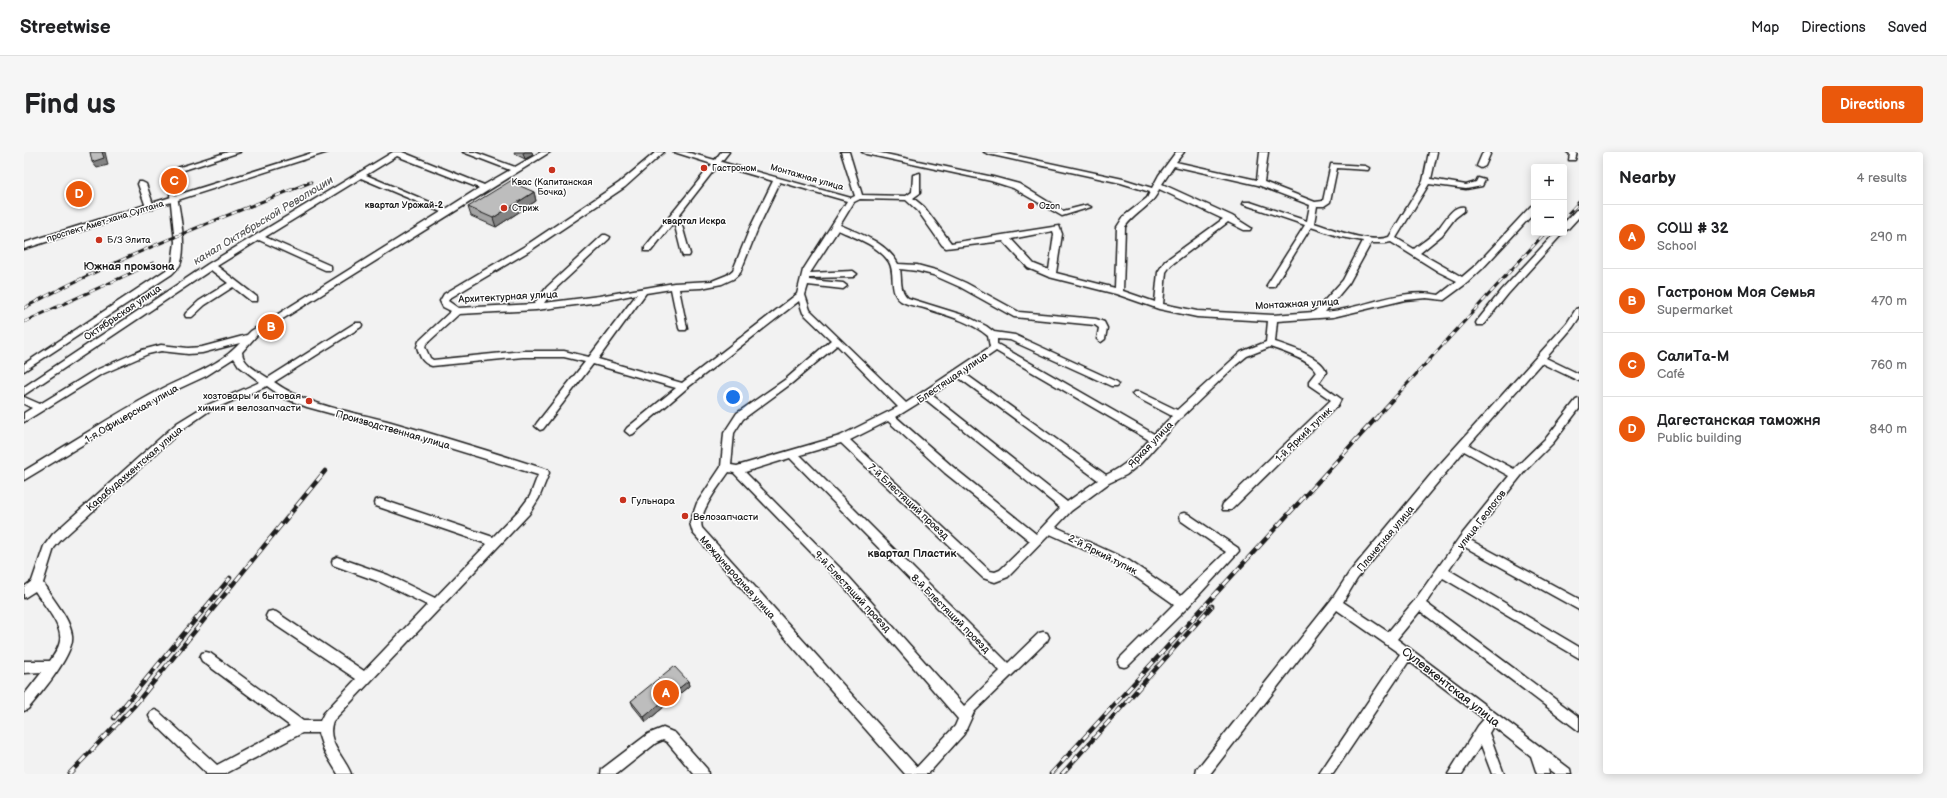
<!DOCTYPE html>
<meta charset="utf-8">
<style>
:root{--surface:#fff;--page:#f6f6f6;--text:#202124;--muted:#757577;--line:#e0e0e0;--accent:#ea580c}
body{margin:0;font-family:"Balsamiq Sans",sans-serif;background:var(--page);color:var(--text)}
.controls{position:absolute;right:12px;top:12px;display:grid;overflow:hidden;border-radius:4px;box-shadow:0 2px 10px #0003}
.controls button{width:36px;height:36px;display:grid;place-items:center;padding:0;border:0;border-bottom:1px solid var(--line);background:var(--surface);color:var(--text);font:20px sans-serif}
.you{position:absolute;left:709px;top:245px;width:14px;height:14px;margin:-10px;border:3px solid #fff;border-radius:50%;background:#1a73e8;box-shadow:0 0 0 6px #1a73e833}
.badge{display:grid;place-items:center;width:26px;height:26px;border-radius:50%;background:var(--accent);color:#fff;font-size:13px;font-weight:700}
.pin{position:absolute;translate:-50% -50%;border:2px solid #fff;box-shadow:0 1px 4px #0006}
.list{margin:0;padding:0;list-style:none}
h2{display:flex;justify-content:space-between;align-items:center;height:52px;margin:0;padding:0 16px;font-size:17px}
h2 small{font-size:13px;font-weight:400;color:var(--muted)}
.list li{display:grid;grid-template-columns:26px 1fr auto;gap:12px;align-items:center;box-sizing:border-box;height:64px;padding:0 16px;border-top:1px solid var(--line)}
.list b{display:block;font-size:15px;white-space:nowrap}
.list p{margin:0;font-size:13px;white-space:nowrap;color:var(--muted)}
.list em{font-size:13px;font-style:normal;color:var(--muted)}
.map{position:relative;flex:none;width:1555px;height:622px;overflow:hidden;border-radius:4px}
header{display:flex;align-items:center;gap:24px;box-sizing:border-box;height:56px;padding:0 20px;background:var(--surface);border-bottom:1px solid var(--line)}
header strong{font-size:19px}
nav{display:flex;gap:22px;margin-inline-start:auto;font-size:14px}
.intro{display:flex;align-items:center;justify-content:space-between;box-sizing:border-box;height:96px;padding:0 24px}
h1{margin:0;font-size:28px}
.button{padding:10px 18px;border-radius:4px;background:var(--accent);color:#fff;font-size:14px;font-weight:700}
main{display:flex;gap:24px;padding:0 24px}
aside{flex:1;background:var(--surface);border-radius:4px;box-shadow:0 2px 10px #0003}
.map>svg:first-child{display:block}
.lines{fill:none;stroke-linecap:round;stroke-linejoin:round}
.minor-casing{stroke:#1c1c1c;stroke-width:3}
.major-casing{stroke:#1c1c1c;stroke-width:3}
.minor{fill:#fff;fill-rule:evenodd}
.major{fill:#fff;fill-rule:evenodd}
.rail-far1-casing{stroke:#1c1c1c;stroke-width:3}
.rail-casing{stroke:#1c1c1c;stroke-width:4.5}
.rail-far1{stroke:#fff;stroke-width:2;stroke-dasharray:6;stroke-linecap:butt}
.rail{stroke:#fff;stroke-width:3;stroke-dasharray:8;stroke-linecap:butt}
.wall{fill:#a3a3a3;stroke:#1c1c1c}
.shaded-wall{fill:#848484;stroke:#1c1c1c}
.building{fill:#bdbdbd;stroke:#1c1c1c}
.poi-dot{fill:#c8321e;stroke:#fff;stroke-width:1.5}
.labels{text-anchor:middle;stroke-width:3;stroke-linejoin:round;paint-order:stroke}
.far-poi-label{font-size:9px;fill:#1c1c1c;stroke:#fff;text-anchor:start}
.far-street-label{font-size:9px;fill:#1c1c1c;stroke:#fff}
.far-neighbourhood-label{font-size:9px;font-weight:bold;fill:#1c1c1c;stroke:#fff}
.street-label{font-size:10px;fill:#1c1c1c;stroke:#fff}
.poi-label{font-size:10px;fill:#1c1c1c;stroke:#fff;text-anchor:start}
.water-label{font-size:11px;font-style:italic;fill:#5b5b5b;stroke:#fff}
.neighbourhood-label{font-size:11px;font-weight:bold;fill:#1c1c1c;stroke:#fff}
.near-street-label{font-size:12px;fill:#1c1c1c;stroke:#fff}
</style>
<header>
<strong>Streetwise</strong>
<nav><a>Map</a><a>Directions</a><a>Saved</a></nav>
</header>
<div class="intro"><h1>Find us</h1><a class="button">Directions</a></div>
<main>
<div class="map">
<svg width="1555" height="622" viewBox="0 0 1555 622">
<rect width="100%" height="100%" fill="#f2f2f2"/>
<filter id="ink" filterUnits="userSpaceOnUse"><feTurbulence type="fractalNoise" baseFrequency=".025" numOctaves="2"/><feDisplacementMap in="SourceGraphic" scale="8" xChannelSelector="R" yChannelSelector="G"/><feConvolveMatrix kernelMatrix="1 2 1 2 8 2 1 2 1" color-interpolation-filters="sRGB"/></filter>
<g filter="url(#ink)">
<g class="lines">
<defs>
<path id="minor" d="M204,0H216L160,18L153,16Z
M369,0H378L460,33L486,18L439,0H450L491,15L517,0H526L233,183L218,200C219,213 234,219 244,226L331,171H337L338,173L337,175L250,230C285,255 327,259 367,270C419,285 472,301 524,318L525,321L515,346L505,362L309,569C301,590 320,604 327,622H314L300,599L294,581H278L201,622H182V621L127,568L125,564L127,560L131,558L135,560L193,613L266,574L178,509L176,505L178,501L182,500L186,501L279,569H296L300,561L332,527L244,468L242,464L244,460L248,459L252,460L340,519L403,453L356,430L309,413L308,410L309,407L313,405L364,423L411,446L463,392L352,354L351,351L352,348L356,347L469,385L497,356L506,344L514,323L367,278L283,255L260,246L243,234L185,259L159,277L37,388L30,396L19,431C28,447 45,464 48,483C51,502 16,542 4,557L0,559V543L18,520L0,521V509H26C30,503 35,496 36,489C39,474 19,452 11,439L0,446V435L8,429L20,394L29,382L153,271L179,255L236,230L215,214L210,206L182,224L141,243L0,328V319C45,292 89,263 134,239C161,224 195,215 216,191L178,201L164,202L137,199L124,202L76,223L0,270V261L8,256L0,252V245L16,252L70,219L118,198L137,193L164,196L178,195L223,183L227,179L417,60L337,26L241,85L307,114V118H301L235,88L193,114L233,145V149H227L209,135L181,153L168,165H162L161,163L162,161L175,149L204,131L187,118L0,243V235L184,112ZM373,4L455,36L422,57L342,23Z
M632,0H640L601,35L507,98L426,146L424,149L434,156L510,152L523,135L579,83H582L586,85L585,87L529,139L520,151L575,144L650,131L688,129L703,123L709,118L726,76L749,29L694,13L655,63L666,102L665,104H659L658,102L650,70L627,99H621V95L688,12L650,0H662L691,8L697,0H705L697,10L827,46L831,44L817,0H825L838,43L882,44L888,40L889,23L896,21V41L889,46L900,55L927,91L1035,74L1038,82L1032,121L1091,136L1093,75L1100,64L1123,46L1126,40L1097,31L964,2L960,0H974L1099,27L1128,36L1135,23L1152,0H1160L1152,10L1233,28L1236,0H1244L1240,30L1291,50L1299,49L1307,12L1341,14L1345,16L1344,18L1313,16L1306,50L1300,54H1293L1290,71C1309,77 1345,92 1365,85L1399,29L1405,0H1413L1407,27L1442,33L1452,30L1454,26L1461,28L1458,34L1442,37L1405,32L1372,86L1390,97C1397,91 1406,86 1412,79C1420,72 1427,53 1440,55V59L1431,66L1418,83L1396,101L1438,125L1452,113L1507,54H1510V61L1458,117L1443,131L1420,148L1402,146L1381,148L1309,165L1253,169L1251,190C1263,194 1302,206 1302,221L1295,231L1317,247L1314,253L1207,358H1199L1198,355L1199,352L1307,248L1285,233V229L1292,220C1289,209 1257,199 1246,195L1223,204L1212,213L1157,266L1117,311L1102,323L1085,331L1047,359L1032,375L1104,408L1157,444L1202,400L1156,368L1155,365L1156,362L1160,361L1164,362L1214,396L1215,399L1163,456L1104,514L1100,515L1096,514L1094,510L1096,506L1150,452L1096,414L1026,382L984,425L971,430L959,426L817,291L776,303L984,511L1015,481L1019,480L1023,481L1025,485L1023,489L950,560L940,582L904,622H881L669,381L666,371L673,351L697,315L700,281L713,261L762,227L807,188L779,161L775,149L663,236L609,282L606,283L601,279L603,276L652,236L569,212L519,277L516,278L511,274L513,271L561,210L540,205H499L408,214C398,211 396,205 393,195L395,189L427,159L419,155L416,149L420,142L501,94L595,31ZM1150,14L1234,33L1286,53L1283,69L1226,50H1220L1219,52L1281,73L1243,133L1244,135H1250L1287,75L1317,85L1339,89L1319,128L1290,160L1249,163L1173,159L1139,152L1142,120L1147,113L1204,70L1220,78H1226L1227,76L1208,64L1138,32ZM756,30L823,49L779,118L773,142L658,231L574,207L622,141L647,137L655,176L656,178H662L663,176L655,137L677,136L698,132L709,127L716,121L734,76ZM1135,37L1199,67L1141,109L1134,120L1131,150L1099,139L1101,75C1110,61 1130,53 1135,37ZM836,47L882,48L894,59L918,93L922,96L979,89L1004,116L1025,125L1092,142L1135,157L1173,165L1244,169L1242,190L1217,200L1153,258L1116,240H1110L1108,242L1110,244L1148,264L1130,282L975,193L973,192V187L986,188L1087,234H1093L1095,232L1093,230L991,183L970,180L962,174L942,164L884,146C875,138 878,128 876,117L893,119L909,123L936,135L990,165L1071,173L1075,176L1073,187L1077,190L1081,187L1083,176L1080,170L1072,167L995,160L942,131L915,119L893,113L874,112C863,91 837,82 816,73L830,50ZM814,78C830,85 854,93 865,110C872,122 864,140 877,149C883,153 893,154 900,156C922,163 946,169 964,184L966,195L882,251L786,158L781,143L784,133L819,137L823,134L819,131L785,128V126L829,125L833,122L829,119L786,121ZM1029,79L1030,82L1025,118L1010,112L987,87ZM1367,90L1415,120L1433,129L1415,143C1376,135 1339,157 1301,160L1325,131L1347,91H1362ZM613,142L565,205L540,199H499L409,208L406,206L401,195L402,192L435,162L512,158L575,150ZM813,193L874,255L816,284L713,314L707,313L710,281L719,267L768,231ZM972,199L1125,288C1112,303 1100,315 1082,323L940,221ZM934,225L1074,328L1043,350L908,243ZM901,247L1036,356L1012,382L929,315L872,265ZM864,269L921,321L1006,389L976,418L971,420L966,419L826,288ZM766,306L976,519L940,554L825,425L721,320ZM705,320L710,321L817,431L934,567L931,574L893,615L678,376C673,361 696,333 705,320Z
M838,0H852L969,25L995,32L1039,59L1063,53L1067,55L1038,64L989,36L967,29L842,2Z
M1459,0H1467L1461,14L1457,16L1453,14Z
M1543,0H1553L1551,8H1545L1546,2Z
M115,30H118L122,32L130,55L129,57H126L122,55L114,32Z
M146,42H149L153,44C156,61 163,96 156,113C154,116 151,119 148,122L0,219V212L142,118L148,113L151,90Z
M1552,58H1555V65L1543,78H1540V71Z
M1531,81H1539L1484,142L1459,173H1453L1452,171L1453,169L1478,138Z
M1555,156V166L1549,175L1522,206L1555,222V229L1517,211L1445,293L1490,317L1523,285L1552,248L1555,247V257L1529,291L1501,319L1446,388L1555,447V458L1441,395L1425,418L1555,495V506L1419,426L1402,451L1555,565V579L1396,459L1373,487L1546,617L1547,622H1531L1524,617L1525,622H1513L1507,604L1469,574L1465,581L1480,622H1468L1457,593L1438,622H1424L1454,574L1460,567L1385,509L1309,622H1295L1376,502L1313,458L1186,622H1172L1173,617L1308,447L1325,421L1408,321L1543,171L1552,157ZM1440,299L1485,324L1435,386L1391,448L1364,480L1319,450L1333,427Z
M639,576L651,581L683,617L684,622H670L643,590L639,588L632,591L593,622H577L578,617L624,582Z"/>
<path id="major" d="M291,0H304L0,97V91Z"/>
</defs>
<use href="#minor" class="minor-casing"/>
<use href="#major" class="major-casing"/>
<use href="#minor" class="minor"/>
<use href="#major" class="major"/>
<defs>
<path id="rail-far1" d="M1540,66L1555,50
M0,156C92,106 190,69 287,30
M0,170L129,111
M1353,265L1521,81"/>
<path id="rail" d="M90,566L206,426
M45,622L110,554L301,319
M1027,622L1354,264
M1038,622L1188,454"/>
</defs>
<use href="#rail-far1" class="rail-far1-casing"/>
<use href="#rail" class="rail-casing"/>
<use href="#rail-far1" class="rail-far1"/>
<use href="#rail" class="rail"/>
</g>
<path class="wall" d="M490,0H508L509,3L501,7L491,2Z
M494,34L510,40L512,49L472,75L447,64L444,55Z
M664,529L665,534L622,570L609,554L607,549Z"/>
<path class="shaded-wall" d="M78,0H81L84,13L73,16L68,10Z
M501,0H508L509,3L501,7L499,1Z
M510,40L512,49L472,75L469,66Z
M664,529L665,534L622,570L620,565Z"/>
<path class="building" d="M66,0H78L80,6L68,10Z
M488,28L494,31L492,32L510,40L469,66L444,55Z
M650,514L664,529L620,565L607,549Z"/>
</g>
<g class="poi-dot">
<circle cx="680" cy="16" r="4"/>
<circle cx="528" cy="18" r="4"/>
<circle cx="1007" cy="54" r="4"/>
<circle cx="480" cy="56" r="4"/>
<circle cx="75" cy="88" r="4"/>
<circle cx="285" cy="249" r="4"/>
<circle cx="599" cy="348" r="4"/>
<circle cx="661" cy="364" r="4"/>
</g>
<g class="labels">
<g class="far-poi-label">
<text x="688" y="19">Гастроном</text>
<text x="528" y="33" text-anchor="middle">Квас (Капитанская<tspan x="528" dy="10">Бочка)</tspan></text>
<text x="1015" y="57">Ozon</text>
<text x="488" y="59">Стриж</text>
<text x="83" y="91">Б/З Элита</text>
</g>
<g class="far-street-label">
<text transform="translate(783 25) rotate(16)" y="3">Монтажная улица</text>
<text transform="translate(81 69) rotate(-17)" y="3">проспект Амет-хана Султана</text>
</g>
<g class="far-neighbourhood-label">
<text x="380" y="56">квартал Урожай-2</text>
<text x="670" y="72">квартал Искра</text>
</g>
<g class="street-label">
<text transform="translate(484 144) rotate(-3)" y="4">Архитектурная улица</text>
<text transform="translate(1273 151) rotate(-3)" y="4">Монтажная улица</text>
<text transform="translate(98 160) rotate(-34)" y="4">Октябрьская улица</text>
<text transform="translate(928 225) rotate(-34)" y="4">Блестящая улица</text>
<text transform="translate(107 261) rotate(-30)" y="4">1-я Офицерская улица</text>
<text transform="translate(369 277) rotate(16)" y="4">Производственная улица</text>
<text transform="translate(1279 282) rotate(-44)" y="4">1-й Яркий тупик</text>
<text transform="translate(1126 292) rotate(-46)" y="4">Яркая улица</text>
<text transform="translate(110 316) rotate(-41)" y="4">Карабудахкентская улица</text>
<text transform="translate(885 349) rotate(43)" y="4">7-й Блестящий проезд</text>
<text transform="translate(1457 367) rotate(-52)" y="4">улица Геологов</text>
<text transform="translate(1361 386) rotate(-50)" y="4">Планетная улица</text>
<text transform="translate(1079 402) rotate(27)" y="4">2-й Яркий тупик</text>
<text transform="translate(714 425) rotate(48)" y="4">Международная улица</text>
<text transform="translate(829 439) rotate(47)" y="4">9-й Блестящий проезд</text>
<text transform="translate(927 461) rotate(45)" y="4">8-й Блестящий проезд</text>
</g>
<g class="poi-label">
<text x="277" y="247" text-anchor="end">хозтовары и бытовая<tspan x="277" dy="12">химия и велозапчасти</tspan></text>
<text x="607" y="352">Гульнара</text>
<text x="669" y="368">Велозапчасти</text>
</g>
<g class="water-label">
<text transform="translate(239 68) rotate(-31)" y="4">канал Октябрьской Революции</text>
</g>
<g class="neighbourhood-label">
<text x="105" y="118">Южная промзона</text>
<text x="888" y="405">квартал Пластик</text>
</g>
<g class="near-street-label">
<text transform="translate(1427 535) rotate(38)" y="4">Сулевкентская улица</text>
</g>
</g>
</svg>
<div class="controls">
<button>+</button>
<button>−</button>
</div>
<div class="you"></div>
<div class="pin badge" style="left:642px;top:541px">A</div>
<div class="pin badge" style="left:247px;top:175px">B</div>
<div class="pin badge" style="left:150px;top:29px">C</div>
<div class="pin badge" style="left:55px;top:42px">D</div>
</div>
<aside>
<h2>Nearby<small>4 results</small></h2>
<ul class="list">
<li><span class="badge">A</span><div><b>СОШ # 32</b><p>School</p></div><em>290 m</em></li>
<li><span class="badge">B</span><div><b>Гастроном Моя Семья</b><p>Supermarket</p></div><em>470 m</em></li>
<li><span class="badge">C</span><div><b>СалиТа-М</b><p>Café</p></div><em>760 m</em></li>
<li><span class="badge">D</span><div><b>Дагестанская таможня</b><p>Public building</p></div><em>840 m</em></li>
</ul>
</aside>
</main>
